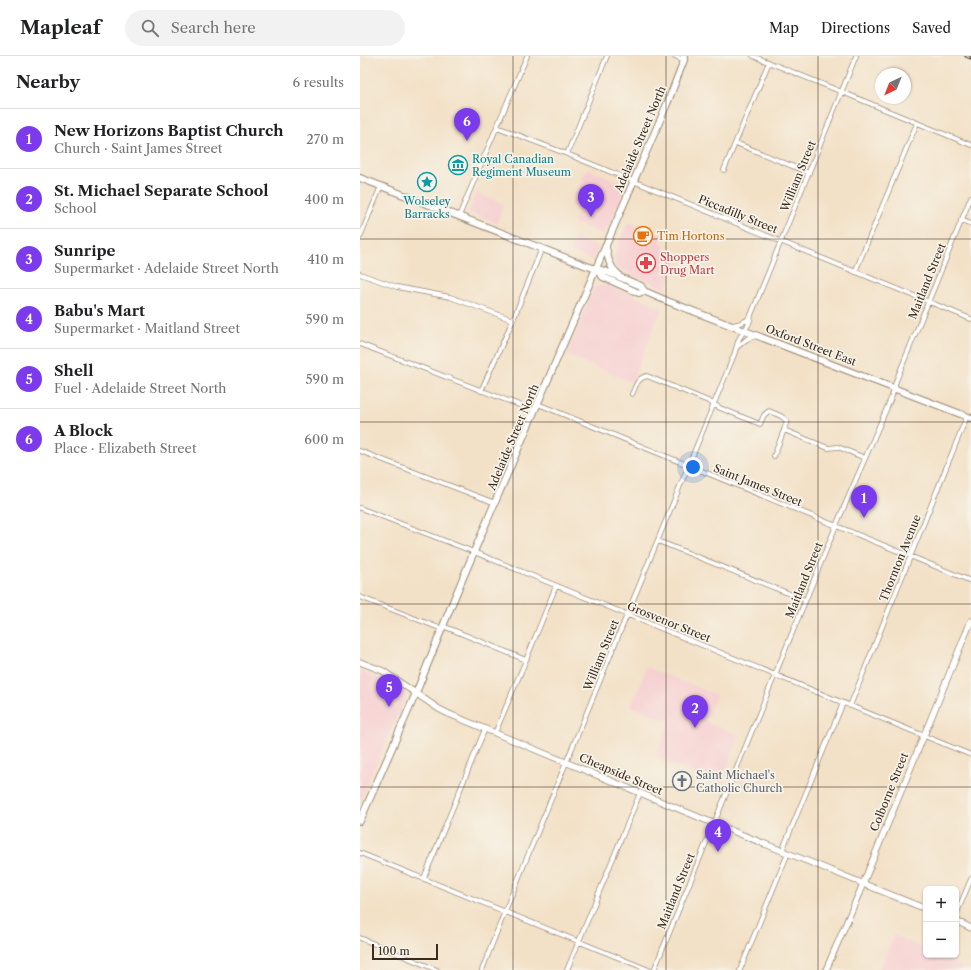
<!DOCTYPE html>
<meta charset="utf-8">
<style>
:root{--surface:#fff;--page:#f2f2f2;--text:#202124;--muted:#757577;--line:#e0e0e0;--accent:#7c3aed}
body{margin:0;font-family:"Libre Caslon Text",serif;background:var(--page);color:var(--text)}
.controls{position:absolute;right:12px;bottom:12px;display:grid;overflow:hidden;border-radius:6px;box-shadow:0 1px 3px #0004}
.controls button{width:36px;height:36px;display:grid;place-items:center;padding:0;border:0;border-bottom:1px solid var(--line);background:var(--surface);color:var(--text);font:20px sans-serif}
.compass{position:absolute;left:515px;top:12px;width:36px;height:36px;border-radius:50%;background:var(--surface);box-shadow:0 1px 3px #0004;rotate:223deg}
.scale{position:absolute;left:12px;bottom:10px;width:66px;box-sizing:border-box;padding-left:4px;border:2px solid #3b2a1e;border-top:0;font-size:11px;line-height:14px;white-space:nowrap;color:#3b2a1e;-webkit-text-stroke:3px #f7f3e8;paint-order:stroke}
.you{position:absolute;left:333px;top:411px;width:14px;height:14px;margin:-10px;border:3px solid #fff;border-radius:50%;background:#1a73e8;box-shadow:0 0 0 6px #1a73e833}
.badge{display:grid;place-items:center;width:26px;height:26px;border-radius:50%;background:var(--accent);color:#fff;font-size:13px;font-weight:700}
.pin{position:absolute;translate:-50% -33px;filter:drop-shadow(0 1px 2px #0008)}
.pin::after{content:'';position:absolute;top:21px;width:14px;height:12px;background:inherit;clip-path:polygon(0 0,100% 0,50% 100%)}
.list{margin:0;padding:0;list-style:none}
h2{display:flex;justify-content:space-between;align-items:center;height:52px;margin:0;padding:0 16px;font-size:17px}
h2 small{font-size:13px;font-weight:400;color:var(--muted)}
.list li{display:grid;grid-template-columns:26px 1fr auto;gap:12px;align-items:center;box-sizing:border-box;height:60px;padding:0 16px;border-top:1px solid var(--line)}
.list b{display:block;font-size:15px;white-space:nowrap}
.list p{margin:0;font-size:13px;white-space:nowrap;color:var(--muted)}
.list em{font-size:13px;font-style:normal;color:var(--muted)}
.icon{flex:none;width:22px;height:22px;fill:none;stroke:currentColor;stroke-width:2;stroke-linecap:round;stroke-linejoin:round}
.map{position:relative;flex:none;width:611px;height:914px;overflow:hidden}
header{display:flex;align-items:center;gap:24px;box-sizing:border-box;height:56px;padding:0 20px;background:var(--surface);border-bottom:1px solid var(--line)}
header strong{font-size:19px}
nav{display:flex;gap:22px;margin-inline-start:auto;font-size:14px}
.search{width:280px;height:36px;background:var(--page);display:flex;align-items:center;gap:10px;box-sizing:border-box;padding:0 14px;border-radius:22px;color:var(--muted);font-size:15px}
main{display:flex}
aside{flex:1;background:var(--surface)}
.map>svg:first-child{display:block}
.built{fill:#f7cfd1}
.lines{fill:none;stroke-linecap:round;stroke-linejoin:round}
.minor-casing{stroke:#978672;stroke-width:5.5}
.tertiary-casing{stroke:#978672;stroke-width:7}
.secondary-casing{stroke:#978672;stroke-width:8}
.minor{stroke:#fff;stroke-width:4}
.tertiary{stroke:#fff;stroke-width:5.5}
.secondary{stroke:#fff;stroke-width:6}
.rail-casing{stroke:#3b2a1e;stroke-width:3}
.rail{stroke:#f7f3e8;stroke-width:1.5;stroke-dasharray:4.5;stroke-linecap:butt}
.grid{fill:none;stroke:#3b2a1e;stroke-width:1;stroke-opacity:0.55}
.labels{text-anchor:middle;stroke-width:3.5;stroke-linejoin:round;paint-order:stroke}
.street-label{font-size:11px;fill:#3b2a1e;stroke:#f7f3e8}
.culture-label{font-size:11px;fill:#0d838f;stroke:#f7f3e8;text-anchor:start}
.food-label{font-size:11px;fill:#c56008;stroke:#f7f3e8;text-anchor:start}
.health-label{font-size:11px;fill:#be3a42;stroke:#f7f3e8;text-anchor:start}
.worship-label{font-size:11px;fill:#5b616d;stroke:#f7f3e8;text-anchor:start}
</style>
<header>
<strong>Mapleaf</strong>
<div class="search"><svg class="icon" aria-label="search" viewBox="0 0 24 24"><circle cx="10" cy="10" r="6"/><path d="M15 15l6 6"/></svg>Search here</div>
<nav><a>Map</a><a>Directions</a><a>Saved</a></nav>
</header>
<main>
<aside>
<h2>Nearby<small>6 results</small></h2>
<ul class="list">
<li><span class="badge">1</span><div><b>New Horizons Baptist Church</b><p>Church · Saint James Street</p></div><em>270 m</em></li>
<li><span class="badge">2</span><div><b>St. Michael Separate School</b><p>School</p></div><em>400 m</em></li>
<li><span class="badge">3</span><div><b>Sunripe</b><p>Supermarket · Adelaide Street North</p></div><em>410 m</em></li>
<li><span class="badge">4</span><div><b>Babu's Mart</b><p>Supermarket · Maitland Street</p></div><em>590 m</em></li>
<li><span class="badge">5</span><div><b>Shell</b><p>Fuel · Adelaide Street North</p></div><em>590 m</em></li>
<li><span class="badge">6</span><div><b>A Block</b><p>Place · Elizabeth Street</p></div><em>600 m</em></li>
</ul>
</aside>
<div class="map">
<svg width="611" height="914" viewBox="0 0 611 914">
<rect width="100%" height="100%" fill="#f7f3e8"/>
<filter id="ink" filterUnits="userSpaceOnUse"><feTurbulence type="fractalNoise" baseFrequency=".025" numOctaves="2"/><feDisplacementMap in="SourceGraphic" scale="8" xChannelSelector="R" yChannelSelector="G"/><feConvolveMatrix kernelMatrix="1 2 1 2 8 2 1 2 1" color-interpolation-filters="sRGB"/></filter>
<filter id="wash" filterUnits="userSpaceOnUse"><feTurbulence type="fractalNoise" baseFrequency=".012" numOctaves="4" result="noise"/><feDisplacementMap in="SourceGraphic" scale="16" xChannelSelector="R" yChannelSelector="G"/><feGaussianBlur stdDeviation="0.9" result="paint"/><feColorMatrix in="noise" values="0 0 0 0 0 0 0 0 0 0 0 0 0 0 0 0 0 1.4 0 .05"/><feComposite in="paint" operator="in"/></filter>
<g filter="url(#wash)">
<rect width="100%" height="100%" fill="#f3e1c7"/>
<path class="built" d="M227,112L266,129L245,179L213,166L218,154L210,150Z
M115,136L144,148L137,167L109,156Z
M268,166L303,179L300,188L305,190L303,194L319,200L306,234L257,211L253,202Z
M215,182L239,191L233,204L210,196Z
M247,229L302,251L272,326L207,299L234,231Z
M287,611L356,639L346,666L380,679L360,728L296,702L309,665L271,650Z
M0,615L29,626L44,636L46,640L0,745Z
M534,879L566,894V899H577L602,911L601,914H519Z"/>
</g>
<g filter="url(#ink)">
<g class="lines">
<defs>
<path id="minor" d="M315,0L324,4
M393,0L482,36L611,89
M137,71L207,98L611,263
M376,87L449,117
M207,98L247,0
M364,114L409,6
M99,160L167,0
M601,164L611,168
M0,181L21,130
M495,216L557,67
M0,218L37,231L90,241L153,264
M373,269L381,267L387,264L391,259
M0,288L175,355
M377,291L387,283L396,280
M121,335L153,264L182,192
M272,338C276,330 277,322 287,320L348,345L360,352L400,368L404,359L409,355L421,360L427,365L424,374L414,400
M178,348L611,525
M424,374L468,392L478,391L505,402
M0,395L135,447
M0,452L114,496L611,699
M298,485L445,544
M0,541L82,573
M83,570L166,604
M490,650L607,360
M135,677L166,604L196,530
M422,795L483,647
M0,797L289,914
M64,822L125,673
M596,859L611,823
M0,882L77,914
M122,914L145,855L374,299C376,294 377,287 379,283C383,275 391,269 391,259L496,0
M207,914L280,737
M294,914L478,465L532,340L536,325L611,141
M380,914L428,797"/>
<path id="tertiary" d="M0,606L23,615L79,653L89,658L348,765L566,853
M596,865L611,872
M466,914L500,835L611,565"/>
<path id="secondary" d="M0,122L227,210L236,213L245,215L281,230L284,235
M246,191C248,202 249,211 258,218
M236,213L243,221L279,237L284,235L307,245L611,362
M0,765L56,637L94,543L133,451L307,48L324,4V0"/>
</defs>
<use href="#minor" class="minor-casing"/>
<use href="#tertiary" class="tertiary-casing"/>
<use href="#secondary" class="secondary-casing"/>
<use href="#minor" class="minor"/>
<use href="#tertiary" class="tertiary"/>
<use href="#secondary" class="secondary"/>
<defs>
<path id="rail" d="M606,0L611,2"/>
</defs>
<use href="#rail" class="rail-casing"/>
<use href="#rail" class="rail"/>
</g>
</g>
<path class="grid" d="M153,0V914M306,0V914M458,0V914M0,183H611M0,366H611M0,548H611M0,731H611"/>
<defs>
<symbol id="museum-ring" viewBox="-11 -11 22 22"><circle r="9.5" fill="#f7f3e8" stroke="#0f9aa8" stroke-width="1.5"/><path d="M0-6L6-3V-2H-6V-3ZM-5-1h2V3h-2ZM-1-1h2V3h-2ZM3-1h2V3H3ZM-6 4H6V6H-6Z" fill="#0f9aa8"/></symbol>
<symbol id="sight-ring" viewBox="-11 -11 22 22"><circle r="9.5" fill="#f7f3e8" stroke="#0f9aa8" stroke-width="1.5"/><path d="M0-6L1.8-2.2L6-1.7L2.9 1.2L3.7 5.4L0 3.3L-3.7 5.4L-2.9 1.2L-6-1.7L-1.8-2.2Z" fill="#0f9aa8"/></symbol>
<symbol id="cafe-ring" viewBox="-11 -11 22 22"><circle r="9.5" fill="#f7f3e8" stroke="#e8710a" stroke-width="1.5"/><path d="M-5.5-4.5H6V0H3Q3 3.5 0 3.5H-2.5Q-5.5 3.5-5.5 0ZM3-3.2v2h1.7v-2ZM-6 4.5H4V6H-6Z" fill="#e8710a"/></symbol>
<symbol id="pharmacy-ring" viewBox="-11 -11 22 22"><circle r="9.5" fill="#f7f3e8" stroke="#e0444e" stroke-width="1.5"/><path d="M-2-6h4v4h4v4h-4v4h-4v-4h-4v-4h4Z" fill="#e0444e"/></symbol>
<symbol id="church-ring" viewBox="-11 -11 22 22"><circle r="9.5" fill="#f7f3e8" stroke="#6b7280" stroke-width="1.5"/><path d="M-1.2-6h2.4v3.5h3.3v2.4h-3.3V6h-2.4V-.1h-3.3v-2.4h3.3Z" fill="#6b7280"/></symbol>
</defs>
<g fill-rule="evenodd">
<use href="#museum-ring" x="87" y="98" width="22" height="22"/>
<use href="#sight-ring" x="56" y="115" width="22" height="22"/>
<use href="#cafe-ring" x="272" y="169" width="22" height="22"/>
<use href="#pharmacy-ring" x="275" y="196" width="22" height="22"/>
<use href="#church-ring" x="311" y="714" width="22" height="22"/>
</g>
<g class="labels">
<g class="street-label">
<text transform="translate(280 83) rotate(-67)" y="4">Adelaide Street North</text>
<text transform="translate(438 120) rotate(-68)" y="4">William Street</text>
<text transform="translate(378 158) rotate(22)" y="4">Piccadilly Street</text>
<text transform="translate(567 225) rotate(-68)" y="4">Maitland Street</text>
<text transform="translate(451 289) rotate(21)" y="4">Oxford Street East</text>
<text transform="translate(153 381) rotate(-67)" y="4">Adelaide Street North</text>
<text transform="translate(398 429) rotate(22)" y="4">Saint James Street</text>
<text transform="translate(540 502) rotate(-68)" y="4">Thornton Avenue</text>
<text transform="translate(444 524) rotate(-68)" y="4">Maitland Street</text>
<text transform="translate(309 566) rotate(22)" y="4">Grosvenor Street</text>
<text transform="translate(241 599) rotate(-68)" y="4">William Street</text>
<text transform="translate(261 718) rotate(23)" y="4">Cheapside Street</text>
<text transform="translate(529 736) rotate(-68)" y="4">Colborne Street</text>
<text transform="translate(316 835) rotate(-68)" y="4">Maitland Street</text>
</g>
<g class="culture-label">
<text x="112" y="107">Royal Canadian<tspan x="112" dy="13">Regiment Museum</tspan></text>
<text x="67" y="149" text-anchor="middle">Wolseley<tspan x="67" dy="13">Barracks</tspan></text>
</g>
<g class="food-label">
<text x="297" y="184">Tim Hortons</text>
</g>
<g class="health-label">
<text x="300" y="205">Shoppers<tspan x="300" dy="13">Drug Mart</tspan></text>
</g>
<g class="worship-label">
<text x="336" y="723">Saint Michael's<tspan x="336" dy="13">Catholic Church</tspan></text>
</g>
</g>
</svg>
<div class="controls">
<button>+</button>
<button>−</button>
</div>
<svg class="compass" viewBox="-18 -18 36 36"><path d="M0-13l5 13h-10z" fill="#e53935"/><path d="M0 13l5-13h-10z" fill="#757577"/></svg>
<div class="scale">100 m</div>
<div class="you"></div>
<div class="pin badge" style="left:504px;top:462px">1</div>
<div class="pin badge" style="left:335px;top:672px">2</div>
<div class="pin badge" style="left:231px;top:161px">3</div>
<div class="pin badge" style="left:358px;top:796px">4</div>
<div class="pin badge" style="left:29px;top:651px">5</div>
<div class="pin badge" style="left:107px;top:85px">6</div>
</div>
</main>
